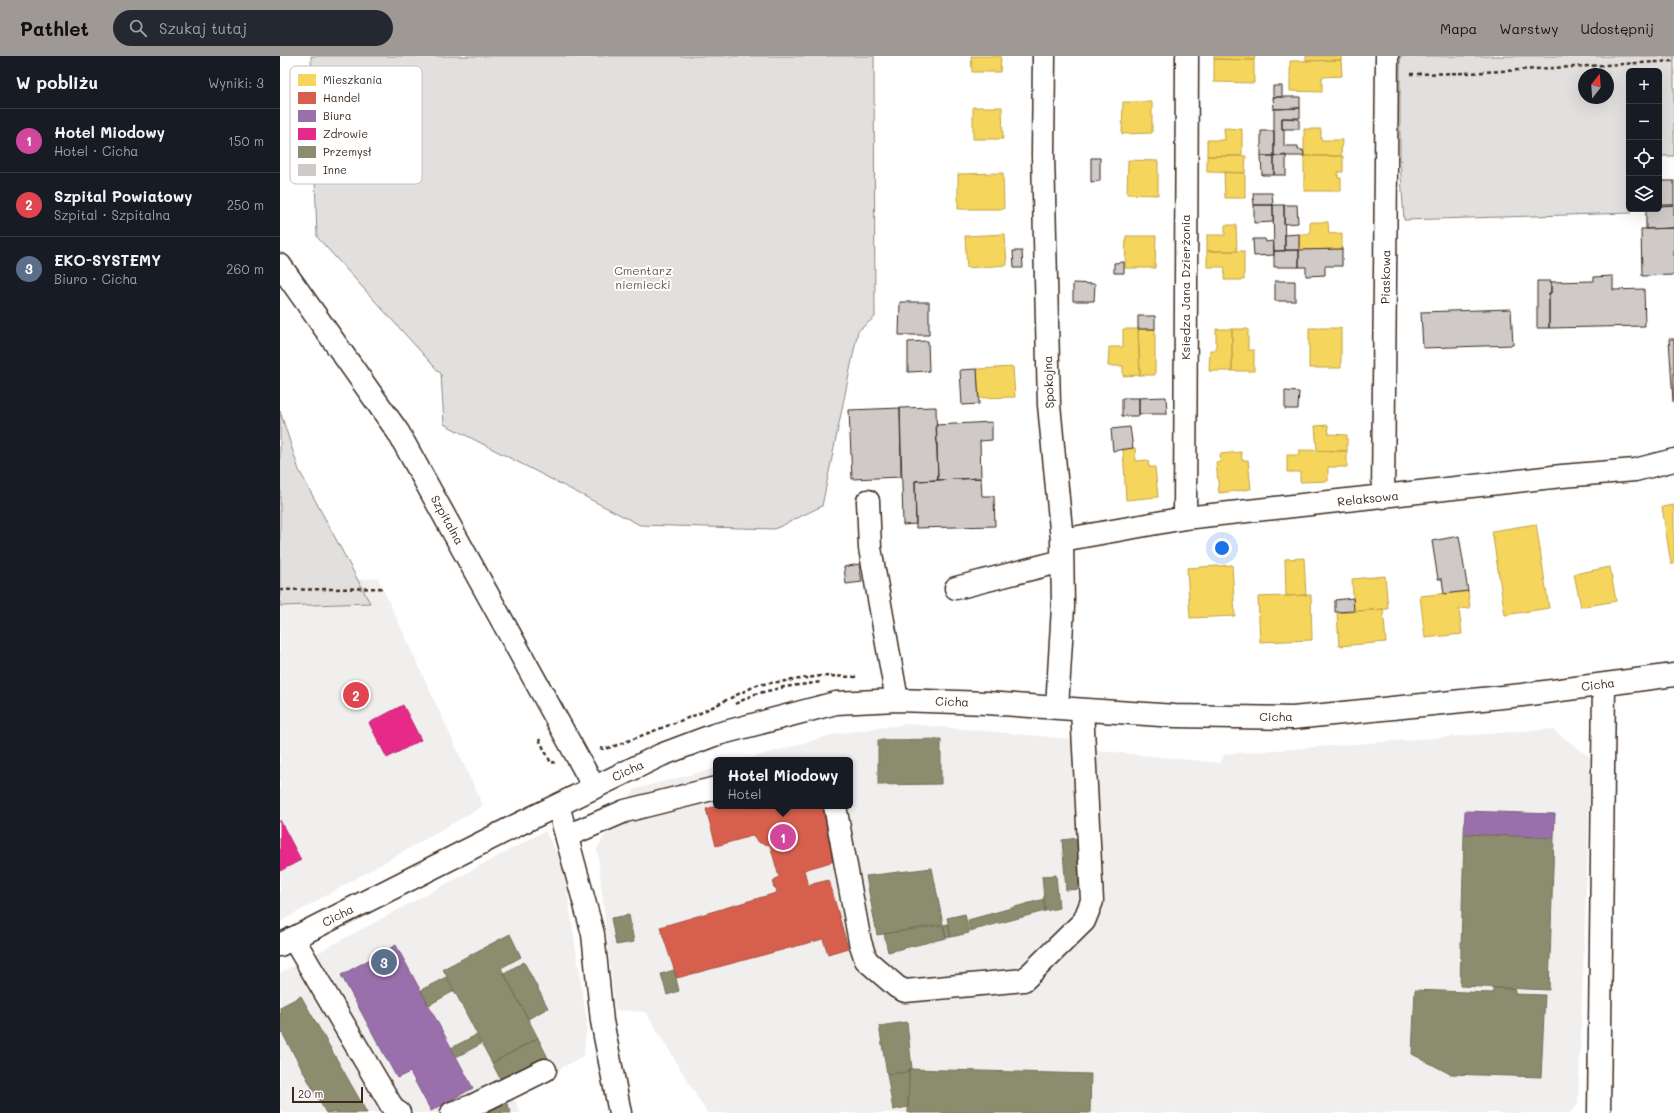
<!DOCTYPE html>
<html lang="pl">
<meta charset="utf-8">
<style>
:root{--surface:#171b24;--page:#242831;--text:#f1f3f6;--muted:#9ea1a6;--line:#363941;--accent:#9f9995}
body{margin:0;font-family:Mali,sans-serif;background:var(--page);color:var(--text)}
.controls{position:absolute;right:12px;top:12px;display:grid;overflow:hidden;border-radius:6px;box-shadow:0 4px 16px #0002}
.controls button{width:36px;height:36px;display:grid;place-items:center;padding:0;border:0;border-bottom:1px solid var(--line);background:var(--surface);color:var(--text);font:20px sans-serif}
.compass{position:absolute;left:1298px;top:12px;width:36px;height:36px;border-radius:50%;background:var(--surface);box-shadow:0 4px 16px #0002;rotate:17deg}
.scale{position:absolute;left:12px;bottom:10px;width:71px;box-sizing:border-box;padding-left:4px;border:2px solid #3b2a1e;border-top:0;font-size:11px;line-height:14px;white-space:nowrap;color:#3b2a1e;-webkit-text-stroke:3px #fff;paint-order:stroke}
.you{position:absolute;left:942px;top:492px;width:14px;height:14px;margin:-10px;border:3px solid #fff;border-radius:50%;background:#1a73e8;box-shadow:0 0 0 6px #1a73e833}
.badge{display:grid;place-items:center;width:26px;height:26px;border-radius:50%;background:var(--accent);color:#fff;font-size:13px;font-weight:700}
.pin{position:absolute;translate:-50% -50%;border:2px solid #fff;box-shadow:0 1px 4px #0006}
.popup{position:absolute;left:433px;top:701px;width:140px;height:52px;box-sizing:border-box;display:grid;place-content:center;border-radius:6px;background:var(--surface);filter:drop-shadow(0 1px 3px #0005);font-size:13px;white-space:nowrap;color:var(--muted)}
.popup b{font-size:15px;color:var(--text)}
.popup::after{content:'';position:absolute;left:50%;top:100%;margin-left:-8px;border:8px solid transparent;border-top-color:var(--surface)}
.list{margin:0;padding:0;list-style:none}
h2{display:flex;justify-content:space-between;align-items:center;height:52px;margin:0;padding:0 16px;font-size:17px}
h2 small{font-size:13px;font-weight:400;color:var(--muted)}
.list li{display:grid;grid-template-columns:26px 1fr auto;gap:12px;align-items:center;box-sizing:border-box;height:64px;padding:0 16px;border-top:1px solid var(--line)}
.list b{display:block;font-size:15px;white-space:nowrap}
.list p{margin:0;font-size:13px;white-space:nowrap;color:var(--muted)}
.list em{font-size:13px;font-style:normal;color:var(--muted)}
.icon{flex:none;width:22px;height:22px;fill:none;stroke:currentColor;stroke-width:2;stroke-linecap:round;stroke-linejoin:round}
.map{position:relative;flex:none;width:1394px;height:1057px;overflow:hidden}
header{display:flex;align-items:center;gap:24px;box-sizing:border-box;height:56px;padding:0 20px;background:var(--accent);color:#111}
header strong{font-size:19px}
nav{display:flex;gap:22px;margin-inline-start:auto;font-size:14px}
.search{width:280px;height:36px;background:var(--page);display:flex;align-items:center;gap:10px;box-sizing:border-box;padding:0 14px;border-radius:22px;color:var(--muted);font-size:15px}
main{display:flex}
aside{flex:1;background:var(--surface)}
.map>svg:first-child{display:block}
.built{fill:#f1efee}
.green{fill:#e2e0de;stroke:#8e857e;fill-rule:evenodd}
.homes{fill:#f6d55c;stroke:#bea249}
.shops{fill:#d6604d;stroke:#a8503f}
.offices{fill:#9970ab;stroke:#7d5b81}
.health{fill:#e7298a;stroke:#b3296a}
.industry{fill:#8c8c6e;stroke:#746f56}
.building{fill:#cfcac7;stroke:#3b2a1e}
.lines{fill:none;stroke-linecap:round;stroke-linejoin:round}
.minor-casing{stroke:#3b2a1e;stroke-width:25}
.path{stroke:#3b2a1e;stroke-width:2.5;stroke-dasharray:4 3;stroke-linecap:butt}
.minor{stroke:#fff;stroke-width:22}
.labels{text-anchor:middle;stroke-width:4;stroke-linejoin:round;paint-order:stroke}
.park-label{font-size:12px;fill:#65584e;stroke:#fff}
.street-label{font-size:12px;fill:#3b2a1e;stroke:#fff}
.key{fill:#fff;stroke:#c4bfbc;stroke-width:1}
.key-label{font-size:11px;fill:#3b2a1e}
</style>
<header>
<strong>Pathlet</strong>
<div class="search"><svg class="icon" aria-label="search" viewBox="0 0 24 24"><circle cx="10" cy="10" r="6"/><path d="M15 15l6 6"/></svg>Szukaj tutaj</div>
<nav><a>Mapa</a><a>Warstwy</a><a>Udostępnij</a></nav>
</header>
<main>
<aside>
<h2>W pobliżu<small>Wyniki: 3</small></h2>
<ul class="list">
<li><span class="badge" style="background:#d1479c">1</span><div><b>Hotel Miodowy</b><p>Hotel · Cicha</p></div><em>150 m</em></li>
<li><span class="badge" style="background:#e0444e">2</span><div><b>Szpital Powiatowy</b><p>Szpital · Szpitalna</p></div><em>250 m</em></li>
<li><span class="badge" style="background:#5c6f8a">3</span><div><b>EKO-SYSTEMY</b><p>Biuro · Cicha</p></div><em>260 m</em></li>
</ul>
</aside>
<div class="map">
<svg width="1394" height="1057" viewBox="0 0 1394 1057">
<rect width="100%" height="100%" fill="#fff"/>
<filter id="ink" filterUnits="userSpaceOnUse"><feTurbulence type="fractalNoise" baseFrequency=".025" numOctaves="2"/><feDisplacementMap in="SourceGraphic" scale="8" xChannelSelector="R" yChannelSelector="G"/><feConvolveMatrix kernelMatrix="1 2 1 2 8 2 1 2 1" color-interpolation-filters="sRGB"/></filter>
<g filter="url(#ink)">
<path class="built" d="M98,522L203,750L0,866V529Z
M627,668L792,683L812,694L940,707L945,698L1272,673L1311,702L1298,1049L1289,1057H427L366,956L335,954L317,792L355,733L436,712V750H570V704H463L556,678Z
M265,775L283,808L307,966L304,999L233,1041L241,1057H3L0,1053V917Z"/>
<path class="green" d="M31,0H594L595,261L578,275L542,450L495,473L360,469L164,368L161,318L37,181Z
M1120,0H1394V100H1379V15H1349V153H1351V157L1124,164L1120,105ZM1304,18H1328V42H1304Z
M0,355L19,414L90,547L0,550Z"/>
<path class="homes" d="M691,0H721L720,16H692Z
M934,0H975L974,4L934,3Z
M1026,0H1061V4L1026,5Z
M934,3L974,4V27L934,26Z
M1061,4L1062,20L1042,21V36L1010,35V5Z
M843,46H872V77L842,78Z
M693,51H722L723,83H693Z
M944,72L962,73V100H927V84H945Z
M1024,73H1041V84H1062L1061,100H1024Z
M927,100H966L965,117L927,116Z
M1024,100H1063V116H1058V122H1061V135H1024Z
M848,104L878,105V139L847,138Z
M944,116L965,117V142H945Z
M723,117L724,153H678V118Z
M1030,166H1048L1049,178L1062,177V193L1019,194V178H1030Z
M945,169H956L957,195H927V179H945Z
M725,178L727,209L687,212L685,180Z
M846,180H876L875,212H845Z
M927,195H964V224H944L945,211H927Z
M1029,272H1061V312H1029Z
M843,273H858L860,319L843,320V310H828L829,291H843Z
M858,273H875V319H860Z
M936,273H952V315H929L930,294H936Z
M952,273H968V294H974V315H952Z
M733,311L735,341L699,342L697,313Z
M1048,369L1049,378L1067,379V395H1037L1035,370Z
M855,392L856,405L868,404L869,411H875L878,441L846,444L843,393Z
M1019,394L1067,395V411H1048V425L1020,426V416H1007V399H1019Z
M961,396L962,404H968L971,433L939,437L936,406H941L940,398Z
M1394,449V508H1391L1382,451Z
M1256,468L1269,552L1225,559L1212,475Z
M1024,502L1026,539L1006,540L1005,503Z
M952,509L955,560L910,562L907,512Z
M1330,511L1336,545L1301,551L1294,518Z
M1105,520L1108,553L1074,555L1072,523Z
M1188,535L1190,552L1179,553L1182,578L1145,582L1140,540Z
M1031,539L1032,584L980,586L978,541Z
M1103,553L1106,586L1059,590L1057,557Z"/>
<path class="shops" d="M436,750H542L545,754L558,804L524,814L528,829L549,824L568,892L548,898L543,883L397,922L380,871L496,837L497,834L493,830L494,824L499,821L490,789L480,787L472,780L436,790L426,753Z"/>
<path class="offices" d="M1185,755L1275,758L1274,782L1184,778Z
M116,889L193,1032L151,1055L130,1016L117,1022L61,919Z"/>
<path class="health" d="M123,649L141,684L107,702L89,667Z
M0,764L21,804L0,815Z"/>
<path class="industry" d="M661,683V728L598,729V684Z
M1184,778L1274,782L1269,934L1180,930Z
M798,782L803,833L786,834L782,784Z
M652,812L663,868L597,879L586,820Z
M776,819L779,852L765,855L762,820Z
M764,843L765,855L690,875L688,864Z
M685,858L689,877L671,881L667,862Z
M349,859L354,886L336,889L331,862Z
M668,868L671,881L666,882L663,869Z
M663,869L666,882L608,896L604,878Z
M230,878L241,901L221,912L258,982L212,1007L163,913Z
M244,906L268,952L248,963L224,917Z
M394,914L399,935L387,939L381,918Z
M166,921L174,935L149,949L141,934Z
M1213,932L1235,933V938L1265,939L1261,1021L1170,1018L1132,998L1135,934L1213,937Z
M21,940L81,1046L87,1057H46L0,973V951Z
M627,966L632,1013H629V1016L607,1018L599,970Z
M196,979L201,988L176,1001L171,992Z
M258,982L269,1004L223,1028L212,1007Z
M629,1013L811,1018L810,1057H628Z
M629,1016L628,1051L613,1054L607,1018Z
M226,1046L231,1057H207Z"/>
<path class="building" d="M993,30H1002V41H993Z
M993,41H1020V52L994,53Z
M1020,52V62H1002V73H1004V90H1018V94H1023L1024,100H994V53Z
M1002,62L1019,63V73H1002Z
M981,75H994V100H981Z
M1006,99V119H994V100Z
M981,100H994V119H982Z
M811,102H820V125L811,126Z
M1379,125H1394V149H1379Z
M973,137H992L993,149H974Z
M974,149H993V166L974,167Z
M993,149H1004L1005,195H994Z
M1004,149H1017L1018,167L1004,168Z
M1394,149V172L1366,173V153H1379V150Z
M1394,172V219L1362,220L1361,173Z
M1019,178V194H1005V179Z
M973,183H985L986,186L993,185L994,199L974,200Z
M1062,193V210H1045V219L1026,220V211H1019V194Z
M1019,194V211H994V195Z
M733,195H742L743,212H734Z
M844,206V217H834V207Z
M1333,220V234L1364,233L1365,270L1269,272V237H1271V226L1314,225V221Z
M995,225H1015V245H995Z
M1257,225H1271V237H1269V272H1257Z
M793,227L815,228L814,245H793Z
M620,246H649V279H619Z
M1231,253L1233,289L1143,292L1141,256Z
M858,260H875V273H858Z
M1389,283H1394V346H1393Z
M648,285L649,315L628,316V286Z
M697,313L699,348L682,349L680,314Z
M1005,335L1019,336L1018,353H1005Z
M886,341L887,358H859V342Z
M842,342H859V360H842Z
M656,351L658,424L635,425L636,468L623,469L620,352Z
M620,352L621,421L572,423L569,354Z
M712,366V384L700,385L701,422L658,424L656,369Z
M850,371L853,392L833,395L831,373Z
M701,422L702,440H714L715,470L636,472L635,425Z
M1179,480L1188,535L1164,538L1162,523H1158L1152,485Z
M579,508L582,526L566,528L564,511Z
M1073,542L1074,555L1055,556V544Z"/>
<g class="lines">
<defs>
<path id="minor" d="M764,0L763,98L769,349L782,484L783,551L777,652
M0,209L118,376L314,731
M1103,441L1107,0
M588,445L590,492L617,644
M905,462L907,0
M782,484L905,462L1282,420L1355,414L1394,404
M676,532L782,505
M278,749L313,878L322,965L340,1057
M555,750L580,886L586,904L617,931L625,935L744,924L804,865L812,845L802,654
M287,780L345,755L436,732
M13,882L114,1054L119,1057
M0,889L237,769L381,699L434,679L556,647L617,644L707,647L895,660L1013,662L1242,639L1394,619
M172,1057L192,1050L265,1014
M1319,1057L1324,629"/>
</defs>
<use href="#minor" class="minor-casing"/>
<path class="path" d="M1130,18L1187,17L1394,5
M0,534L105,532
M455,648L475,638L504,631L542,626
M259,683L271,707L275,706
M320,692L324,693L332,691L418,658L477,629L541,620L579,621"/>
<use href="#minor" class="minor"/>
</g>
</g>
<g class="labels">
<g class="park-label">
<text x="363" y="219">Cmentarz<tspan x="363" dy="14">niemiecki</tspan></text>
</g>
<g class="street-label">
<text transform="translate(1106 221) rotate(-89)" y="4">Piaskowa</text>
<text transform="translate(906 231) rotate(-90)" y="4">Księdza Jana Dzierżonia</text>
<text transform="translate(769 326) rotate(-92)" y="4">Spokojna</text>
<text transform="translate(1088 443) rotate(-6)" y="4">Relaksowa</text>
<text transform="translate(167 464) rotate(61)" y="4">Szpitalna</text>
<text transform="translate(1318 629) rotate(-7)" y="4">Cicha</text>
<text transform="translate(672 646) rotate(2)" y="4">Cicha</text>
<text x="996" y="665">Cicha</text>
<text transform="translate(348 715) rotate(-25)" y="4">Cicha</text>
<text transform="translate(58 860) rotate(-27)" y="4">Cicha</text>
</g>
</g>
<rect x="10" y="10" width="132" height="118" rx="6" class="key"/>
<rect x="18" y="18" width="18" height="12" fill="#f6d55c"/>
<rect x="18" y="36" width="18" height="12" fill="#d6604d"/>
<rect x="18" y="54" width="18" height="12" fill="#9970ab"/>
<rect x="18" y="72" width="18" height="12" fill="#e7298a"/>
<rect x="18" y="90" width="18" height="12" fill="#8c8c6e"/>
<rect x="18" y="108" width="18" height="12" fill="#cfcac7"/>
<g class="key-label">
<text x="43" y="28">Mieszkania</text>
<text x="43" y="46">Handel</text>
<text x="43" y="64">Biura</text>
<text x="43" y="82">Zdrowie</text>
<text x="43" y="100">Przemysł</text>
<text x="43" y="118">Inne</text>
</g>
</svg>
<div class="controls">
<button>+</button>
<button>−</button>
<button><svg class="icon" aria-label="locate" viewBox="0 0 24 24"><circle cx="12" cy="12" r="6"/><path d="M12 2v4M12 18v4M2 12h4M18 12h4"/></svg></button>
<button><svg class="icon" aria-label="layers" viewBox="0 0 24 24"><path d="M12 4l9 5-9 5-9-5zM3 14l9 5 9-5"/></svg></button>
</div>
<svg class="compass" viewBox="-18 -18 36 36"><path d="M0-13l5 13h-10z" fill="#e53935"/><path d="M0 13l5-13h-10z" fill="#9ea1a6"/></svg>
<div class="scale">20 m</div>
<div class="you"></div>
<div class="pin badge" style="left:503px;top:781px;background:#d1479c">1</div>
<div class="popup"><b>Hotel Miodowy</b>Hotel</div>
<div class="pin badge" style="left:76px;top:639px;background:#e0444e">2</div>
<div class="pin badge" style="left:104px;top:906px;background:#5c6f8a">3</div>
</div>
</main>
